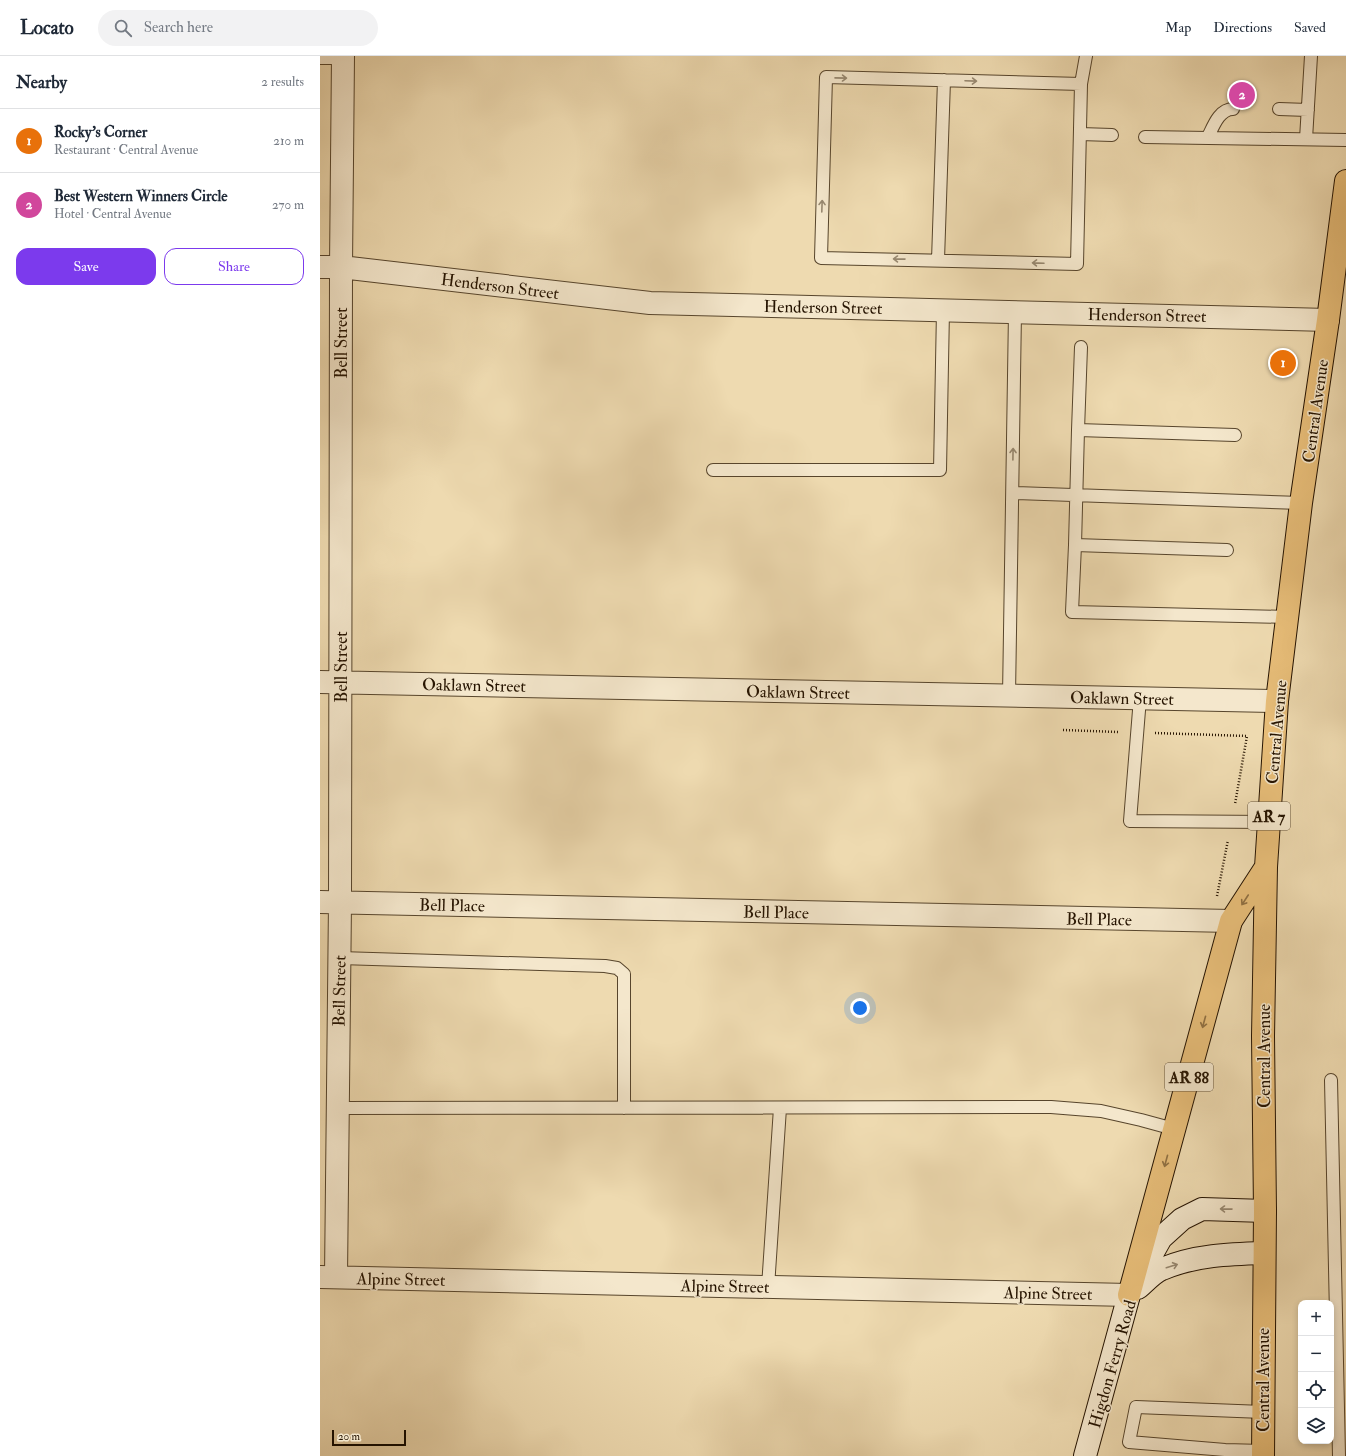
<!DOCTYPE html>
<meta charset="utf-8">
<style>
:root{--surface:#fff;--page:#f2f2f3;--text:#1f2937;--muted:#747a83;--line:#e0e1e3;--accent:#7c3aed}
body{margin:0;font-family:"IM FELL Double Pica",serif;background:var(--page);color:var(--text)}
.controls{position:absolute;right:12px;bottom:12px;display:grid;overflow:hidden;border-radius:8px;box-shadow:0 2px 6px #0003}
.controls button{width:36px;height:36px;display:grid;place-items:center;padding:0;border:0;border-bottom:1px solid var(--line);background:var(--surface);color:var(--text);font:20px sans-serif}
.scale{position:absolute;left:12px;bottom:10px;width:74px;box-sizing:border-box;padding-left:4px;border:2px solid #251300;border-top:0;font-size:11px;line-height:14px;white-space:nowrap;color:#251300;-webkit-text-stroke:3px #f4e7cc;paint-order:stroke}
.you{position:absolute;left:540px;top:952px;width:14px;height:14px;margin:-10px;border:3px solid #fff;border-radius:50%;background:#1a73e8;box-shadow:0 0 0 6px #1a73e833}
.badge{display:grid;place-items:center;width:26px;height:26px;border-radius:50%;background:var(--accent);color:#fff;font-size:13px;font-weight:700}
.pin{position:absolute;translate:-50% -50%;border:2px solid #fff;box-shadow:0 1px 4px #0006}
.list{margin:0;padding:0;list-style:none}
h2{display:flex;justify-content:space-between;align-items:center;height:52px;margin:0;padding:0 16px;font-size:17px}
h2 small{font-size:13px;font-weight:400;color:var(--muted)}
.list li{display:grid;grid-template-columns:26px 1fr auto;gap:12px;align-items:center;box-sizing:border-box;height:64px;padding:0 16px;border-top:1px solid var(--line)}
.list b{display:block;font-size:15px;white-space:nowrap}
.list p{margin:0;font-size:13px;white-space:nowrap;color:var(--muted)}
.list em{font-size:13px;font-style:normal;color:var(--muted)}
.actions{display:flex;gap:8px;padding:12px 16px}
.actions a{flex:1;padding:9px 0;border:1px solid var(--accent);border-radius:12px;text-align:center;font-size:14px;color:var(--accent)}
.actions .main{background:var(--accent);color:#fff}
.icon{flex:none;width:22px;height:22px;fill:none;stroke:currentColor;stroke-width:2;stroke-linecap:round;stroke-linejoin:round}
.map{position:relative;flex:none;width:1026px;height:1400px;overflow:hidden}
header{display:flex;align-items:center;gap:24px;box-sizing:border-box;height:56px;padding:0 20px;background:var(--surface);border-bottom:1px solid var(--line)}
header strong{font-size:19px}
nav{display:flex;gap:22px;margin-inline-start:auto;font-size:14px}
.search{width:280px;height:36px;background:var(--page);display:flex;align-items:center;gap:10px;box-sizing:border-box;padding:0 14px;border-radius:22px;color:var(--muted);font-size:15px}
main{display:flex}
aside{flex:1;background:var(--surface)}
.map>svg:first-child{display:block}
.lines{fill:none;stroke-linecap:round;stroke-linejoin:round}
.service-casing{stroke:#57452c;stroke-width:14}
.minor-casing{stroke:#57452c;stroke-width:24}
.secondary-casing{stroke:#251300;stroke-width:24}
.primary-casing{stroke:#251300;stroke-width:24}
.path{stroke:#251300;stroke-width:2.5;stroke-dasharray:1 2;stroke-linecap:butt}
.service{stroke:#f4e7cc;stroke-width:12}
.minor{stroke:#f4e7cc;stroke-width:22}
.secondary{stroke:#f4e7cc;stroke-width:22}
.primary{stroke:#e7bd78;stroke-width:22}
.oneway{stroke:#978870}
.oneway2{stroke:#907042}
.labels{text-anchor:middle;stroke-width:3;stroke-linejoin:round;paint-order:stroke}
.shield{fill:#f4e7cc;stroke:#63533d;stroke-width:1}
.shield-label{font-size:16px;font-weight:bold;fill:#251300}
.street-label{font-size:17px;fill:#251300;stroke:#f4e7cc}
</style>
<header>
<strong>Locato</strong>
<div class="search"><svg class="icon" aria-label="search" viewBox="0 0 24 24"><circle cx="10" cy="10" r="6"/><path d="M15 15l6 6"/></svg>Search here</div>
<nav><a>Map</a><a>Directions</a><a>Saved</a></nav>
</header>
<main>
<aside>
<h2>Nearby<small>2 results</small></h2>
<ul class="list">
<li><span class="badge" style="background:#e8710a">1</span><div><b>Rocky's Corner</b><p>Restaurant · Central Avenue</p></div><em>210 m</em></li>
<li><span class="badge" style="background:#d1479c">2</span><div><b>Best Western Winners Circle</b><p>Hotel · Central Avenue</p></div><em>270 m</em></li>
</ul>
<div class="actions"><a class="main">Save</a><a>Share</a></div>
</aside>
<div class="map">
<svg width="1026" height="1400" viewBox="0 0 1026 1400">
<rect width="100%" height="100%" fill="#eedab0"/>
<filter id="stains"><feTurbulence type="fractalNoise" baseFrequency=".005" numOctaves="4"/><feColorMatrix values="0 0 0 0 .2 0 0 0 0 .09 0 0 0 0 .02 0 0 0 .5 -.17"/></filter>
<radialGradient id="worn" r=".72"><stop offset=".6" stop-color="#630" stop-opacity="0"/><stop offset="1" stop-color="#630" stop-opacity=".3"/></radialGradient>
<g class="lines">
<defs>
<path id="service" d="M0,2H23
M761,28L506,21L501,202L757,208L761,28L766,0
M959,53L988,54
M760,78L792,79
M825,81L1026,84
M888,81C893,71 899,53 913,53
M986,83L991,0
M618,204L624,24
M758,374L761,291
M915,379L758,374L755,489L752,556L968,561
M393,414H620L623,254
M693,437L981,447
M755,489L907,494
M689,640L695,256
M820,642L810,765L949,766
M20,902L285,910L297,912L304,918V1052
M1011,1024L1019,1400
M18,1052L731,1051L781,1055L821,1064L854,1073
M448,1231L460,1052
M943,1356L816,1351L809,1386L905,1394L943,1395"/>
<path id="minor" d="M0,211H21L330,247L1008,264
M0,626L957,645
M0,846L911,865
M0,1221L809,1239
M16,1221L20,846L21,211L23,0"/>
<path id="secondary" d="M818,1232C825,1226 834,1216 842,1213C875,1199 910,1198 944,1197
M765,1400L809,1239L841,1182L862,1163L882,1153L945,1155"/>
<path id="primary" d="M809,1239L911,865L946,811
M943,1400L945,1155L943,980L946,811L957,645L981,447L1008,264L1026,125"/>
</defs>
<use href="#service" class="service-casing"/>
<use href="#minor" class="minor-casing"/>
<use href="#secondary" class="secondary-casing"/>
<use href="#primary" class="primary-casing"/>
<path class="path" d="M743,674L798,676
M835,677L927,680L915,748
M897,840L908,784"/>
<use href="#service" class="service"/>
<use href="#minor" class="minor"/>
<use href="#secondary" class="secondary"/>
<use href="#primary" class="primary"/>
</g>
<defs><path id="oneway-shaft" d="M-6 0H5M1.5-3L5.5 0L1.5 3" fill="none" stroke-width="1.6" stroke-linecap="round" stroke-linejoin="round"/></defs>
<g class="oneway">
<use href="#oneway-shaft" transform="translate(521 22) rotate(1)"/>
<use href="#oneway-shaft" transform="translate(651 25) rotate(2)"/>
<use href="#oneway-shaft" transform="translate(502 150) rotate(-88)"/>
<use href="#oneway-shaft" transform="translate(579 203) rotate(-179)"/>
<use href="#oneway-shaft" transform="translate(718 207) rotate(-178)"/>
<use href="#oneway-shaft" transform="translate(693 398) rotate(-89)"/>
<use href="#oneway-shaft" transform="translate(906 1153) rotate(-179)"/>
<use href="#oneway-shaft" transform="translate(852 1210) rotate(-17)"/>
</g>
<g class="oneway2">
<use href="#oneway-shaft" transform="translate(925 844) rotate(123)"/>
<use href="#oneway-shaft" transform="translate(884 966) rotate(105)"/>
<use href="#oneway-shaft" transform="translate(846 1105) rotate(105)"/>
</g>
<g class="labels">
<g class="shield">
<rect x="928" y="746" width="42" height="28" rx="3"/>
<rect x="845" y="1007" width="48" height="28" rx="3"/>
</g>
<g class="shield-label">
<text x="949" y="766">AR 7</text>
<text x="869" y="1027">AR 88</text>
</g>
<g class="street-label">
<text transform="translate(180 230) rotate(7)" y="6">Henderson Street</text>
<text transform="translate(503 251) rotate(1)" y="6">Henderson Street</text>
<text transform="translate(827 259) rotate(1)" y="6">Henderson Street</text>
<text transform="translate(21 287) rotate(-90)" y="6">Bell Street</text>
<text transform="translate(995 355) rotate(-82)" y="6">Central Avenue</text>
<text transform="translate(21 611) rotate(-90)" y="6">Bell Street</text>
<text transform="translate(154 629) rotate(1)" y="6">Oaklawn Street</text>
<text transform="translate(478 636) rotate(1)" y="6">Oaklawn Street</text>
<text transform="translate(802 642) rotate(1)" y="6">Oaklawn Street</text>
<text transform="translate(956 676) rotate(-85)" y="6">Central Avenue</text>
<text transform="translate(132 849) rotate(1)" y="6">Bell Place</text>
<text transform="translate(456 856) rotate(1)" y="6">Bell Place</text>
<text transform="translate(779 863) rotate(1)" y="6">Bell Place</text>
<text transform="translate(19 935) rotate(-89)" y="6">Bell Street</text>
<text transform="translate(944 1000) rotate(-90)" y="6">Central Avenue</text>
<text transform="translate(81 1223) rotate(1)" y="6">Alpine Street</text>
<text transform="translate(405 1230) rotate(1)" y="6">Alpine Street</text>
<text transform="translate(728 1237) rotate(1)" y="6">Alpine Street</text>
<text transform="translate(792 1308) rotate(-74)" y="6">Higdon Ferry Road</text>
<text transform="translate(943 1324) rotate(-90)" y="6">Central Avenue</text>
</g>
</g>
<rect width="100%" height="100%" filter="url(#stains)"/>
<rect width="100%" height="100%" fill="url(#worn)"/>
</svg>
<div class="controls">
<button>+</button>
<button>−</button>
<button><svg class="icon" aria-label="locate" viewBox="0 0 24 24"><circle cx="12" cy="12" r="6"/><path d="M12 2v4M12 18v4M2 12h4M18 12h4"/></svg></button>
<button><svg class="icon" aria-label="layers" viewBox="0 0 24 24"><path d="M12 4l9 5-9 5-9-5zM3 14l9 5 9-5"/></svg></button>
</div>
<div class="scale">20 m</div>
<div class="you"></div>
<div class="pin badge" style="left:963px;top:307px;background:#e8710a">1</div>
<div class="pin badge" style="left:922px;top:39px;background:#d1479c">2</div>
</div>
</main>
